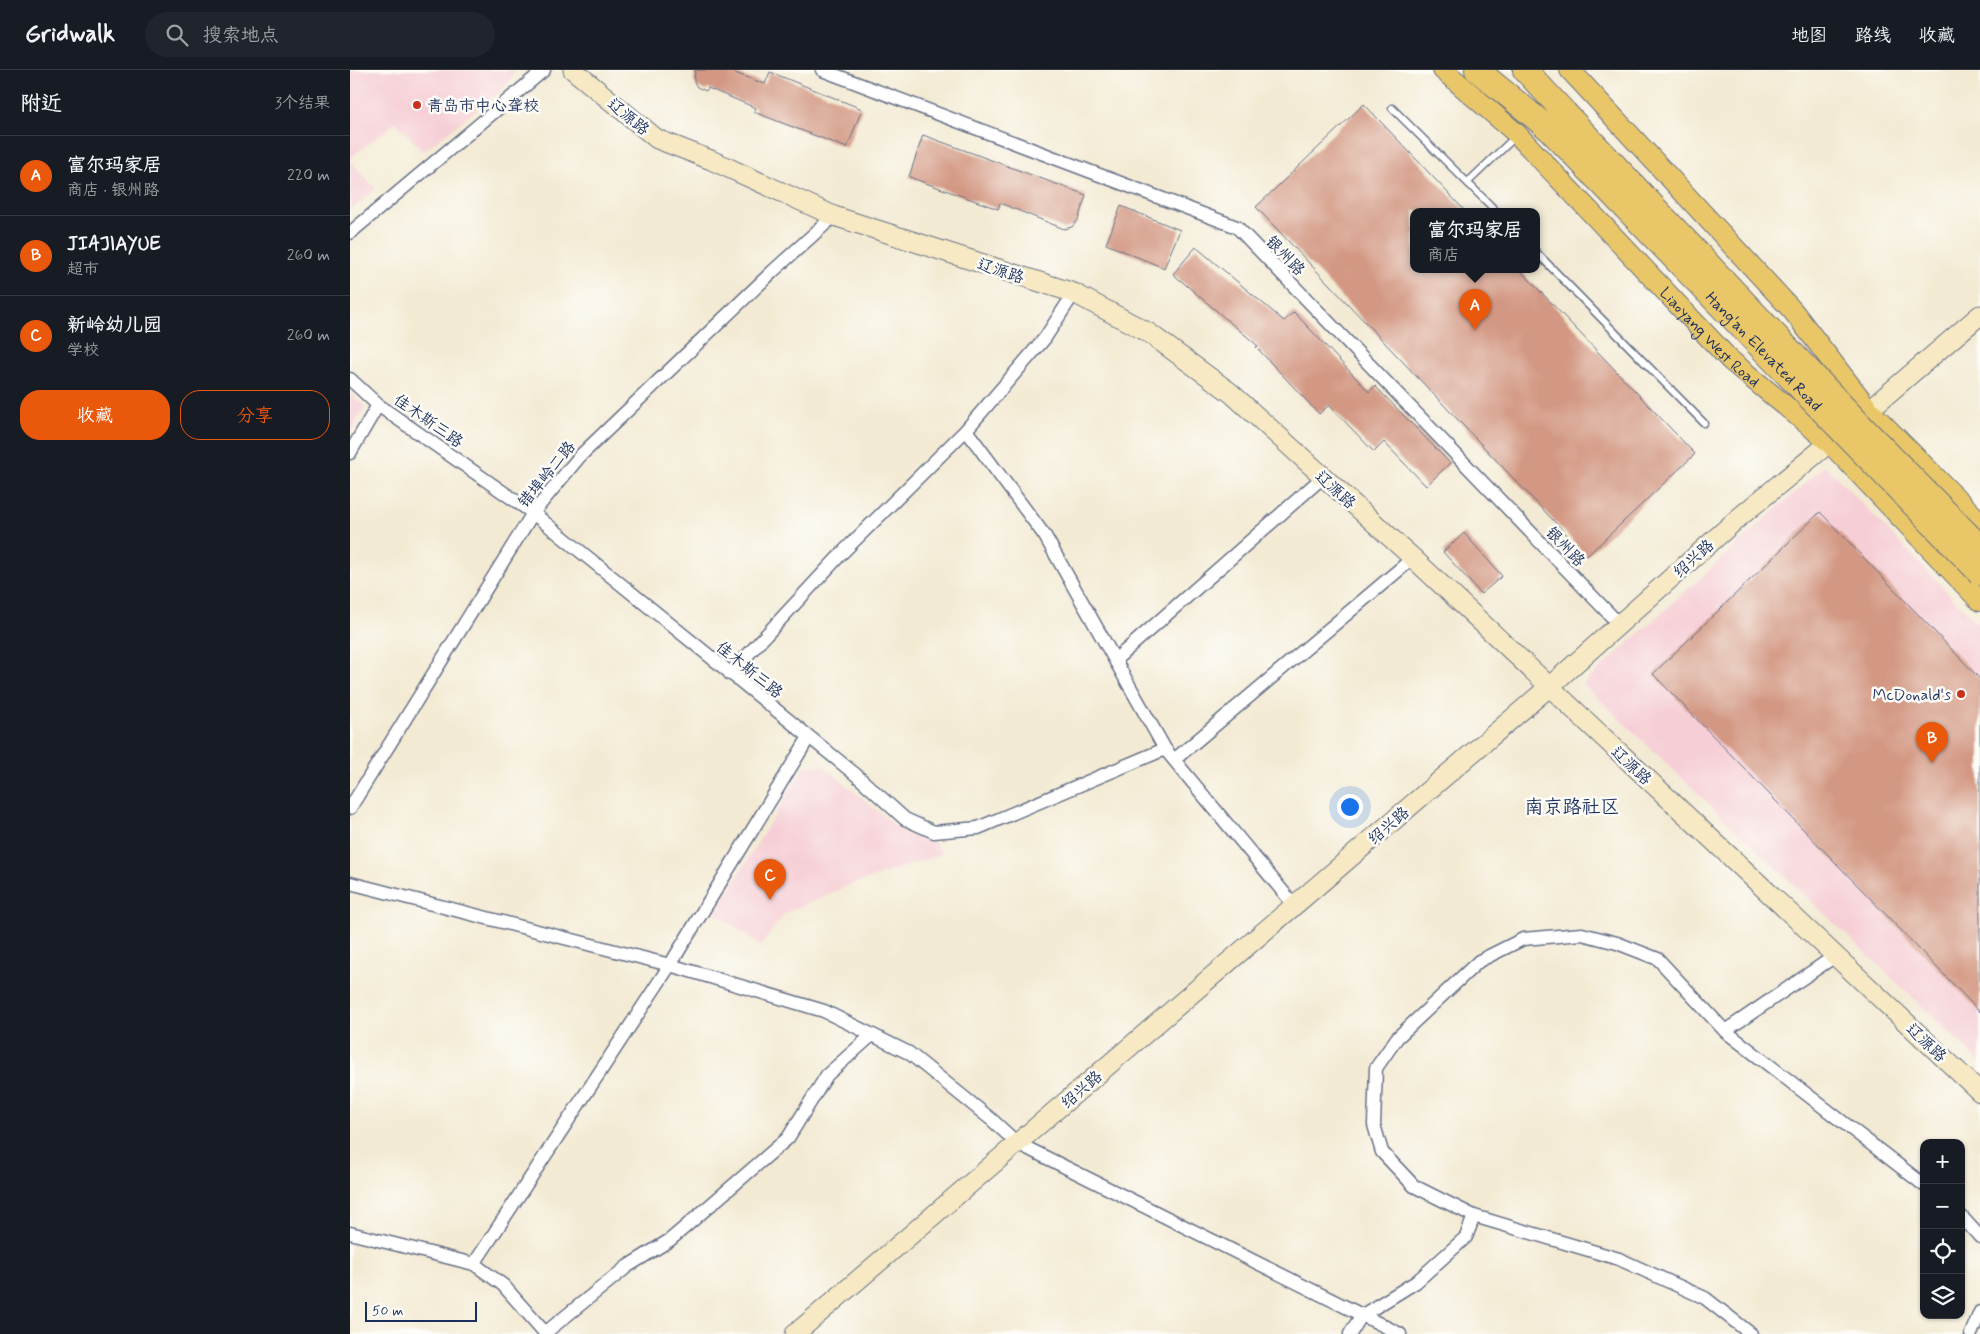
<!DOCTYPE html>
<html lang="zh">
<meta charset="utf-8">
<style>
:root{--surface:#171b24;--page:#20242c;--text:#f1f3f6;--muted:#9ea1a6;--line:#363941;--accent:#ea580c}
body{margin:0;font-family:Mynerve,"LXGW WenKai TC",sans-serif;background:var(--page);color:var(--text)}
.controls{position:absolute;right:15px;bottom:15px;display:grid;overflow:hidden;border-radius:10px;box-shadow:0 1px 4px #0004}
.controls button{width:45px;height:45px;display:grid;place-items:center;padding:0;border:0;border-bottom:1px solid var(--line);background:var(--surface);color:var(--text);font:25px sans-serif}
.scale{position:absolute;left:15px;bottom:12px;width:112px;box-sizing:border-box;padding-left:5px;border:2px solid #1b2f5e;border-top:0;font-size:14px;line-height:18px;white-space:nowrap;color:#1b2f5e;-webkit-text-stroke:4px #fdfcf7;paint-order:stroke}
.you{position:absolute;left:999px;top:736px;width:18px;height:18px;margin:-12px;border:4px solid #fff;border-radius:50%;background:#1a73e8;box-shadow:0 0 0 8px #1a73e833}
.badge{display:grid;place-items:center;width:32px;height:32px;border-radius:50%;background:var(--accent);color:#fff;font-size:16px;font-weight:700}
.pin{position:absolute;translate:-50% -41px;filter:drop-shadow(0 1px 2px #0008)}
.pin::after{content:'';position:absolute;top:26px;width:18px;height:15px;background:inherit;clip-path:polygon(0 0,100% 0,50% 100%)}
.popup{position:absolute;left:1060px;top:138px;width:130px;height:65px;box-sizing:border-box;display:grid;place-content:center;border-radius:10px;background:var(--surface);filter:drop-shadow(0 1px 4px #0005);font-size:16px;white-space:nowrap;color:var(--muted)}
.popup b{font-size:19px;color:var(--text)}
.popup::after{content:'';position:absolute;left:50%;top:100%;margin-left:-10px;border:10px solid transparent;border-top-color:var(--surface)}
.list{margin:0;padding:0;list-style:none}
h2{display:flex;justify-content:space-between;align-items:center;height:65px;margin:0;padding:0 20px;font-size:21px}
h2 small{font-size:16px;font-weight:400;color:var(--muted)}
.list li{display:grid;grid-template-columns:32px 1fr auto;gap:15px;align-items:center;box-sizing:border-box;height:80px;padding:0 20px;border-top:1px solid var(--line)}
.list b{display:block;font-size:19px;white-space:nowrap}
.list p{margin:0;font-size:16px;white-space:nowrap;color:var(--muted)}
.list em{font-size:16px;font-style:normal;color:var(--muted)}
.actions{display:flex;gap:10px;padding:15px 20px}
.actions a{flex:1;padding:11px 0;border:1px solid var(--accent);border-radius:20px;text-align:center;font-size:18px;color:var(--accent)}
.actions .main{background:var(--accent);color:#fff}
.icon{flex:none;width:28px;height:28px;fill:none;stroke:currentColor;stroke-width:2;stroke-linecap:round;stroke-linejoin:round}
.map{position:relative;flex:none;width:1630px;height:1264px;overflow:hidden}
header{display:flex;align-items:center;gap:30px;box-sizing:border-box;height:70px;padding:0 25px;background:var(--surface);border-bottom:1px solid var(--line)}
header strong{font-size:24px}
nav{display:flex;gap:28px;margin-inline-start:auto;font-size:18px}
.search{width:350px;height:45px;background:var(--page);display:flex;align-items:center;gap:12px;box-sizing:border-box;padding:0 18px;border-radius:28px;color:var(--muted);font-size:19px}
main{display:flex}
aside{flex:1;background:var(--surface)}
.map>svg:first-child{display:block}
.built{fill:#f6cfd6}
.building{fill:#d39883}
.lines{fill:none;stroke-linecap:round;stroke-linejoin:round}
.lane-casing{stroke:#677087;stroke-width:9}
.street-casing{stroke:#677087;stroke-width:15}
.secondary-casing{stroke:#677087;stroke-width:21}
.primary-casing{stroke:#677087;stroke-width:22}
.highway-casing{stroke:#677087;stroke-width:26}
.lane{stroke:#fff;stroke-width:6}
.street{stroke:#fff;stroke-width:12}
.secondary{stroke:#f6e9c3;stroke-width:19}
.primary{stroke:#e9c769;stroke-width:20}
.highway{stroke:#e9c769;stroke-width:24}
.highway-bridge-casing{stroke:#677087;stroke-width:26;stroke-linecap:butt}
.highway-bridge{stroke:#e9c769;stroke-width:24}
.poi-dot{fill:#c8321e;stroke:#fdfcf7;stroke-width:2}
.labels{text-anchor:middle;stroke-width:5;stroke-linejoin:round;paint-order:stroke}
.poi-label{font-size:16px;fill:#1b2f5e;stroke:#fdfcf7;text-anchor:start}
.street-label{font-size:16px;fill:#1b2f5e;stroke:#fdfcf7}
.quarter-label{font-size:19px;fill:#1b2f5e;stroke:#fdfcf7}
</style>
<header>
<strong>Gridwalk</strong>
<div class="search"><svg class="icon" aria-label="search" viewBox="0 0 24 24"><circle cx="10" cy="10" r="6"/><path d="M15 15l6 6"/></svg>搜索地点</div>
<nav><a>地图</a><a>路线</a><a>收藏</a></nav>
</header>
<main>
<aside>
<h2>附近<small>3个结果</small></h2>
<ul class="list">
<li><span class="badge">A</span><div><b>富尔玛家居</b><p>商店 · 银州路</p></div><em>220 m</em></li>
<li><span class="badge">B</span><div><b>JIAJIAYUE</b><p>超市</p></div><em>260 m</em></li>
<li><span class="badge">C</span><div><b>新岭幼儿园</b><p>学校</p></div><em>260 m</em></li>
</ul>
<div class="actions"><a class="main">收藏</a><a>分享</a></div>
</aside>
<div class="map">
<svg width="1630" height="1264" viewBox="0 0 1630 1264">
<rect width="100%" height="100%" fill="#fdfcf7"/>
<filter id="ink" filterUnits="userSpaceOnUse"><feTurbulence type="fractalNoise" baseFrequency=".02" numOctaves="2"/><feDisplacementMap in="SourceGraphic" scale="10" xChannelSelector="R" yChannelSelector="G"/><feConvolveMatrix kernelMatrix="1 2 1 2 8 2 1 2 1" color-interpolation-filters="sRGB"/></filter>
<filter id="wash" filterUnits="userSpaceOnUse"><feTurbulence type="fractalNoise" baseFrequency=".0096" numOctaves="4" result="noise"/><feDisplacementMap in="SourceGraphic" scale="20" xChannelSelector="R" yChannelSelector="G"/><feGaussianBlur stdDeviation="1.12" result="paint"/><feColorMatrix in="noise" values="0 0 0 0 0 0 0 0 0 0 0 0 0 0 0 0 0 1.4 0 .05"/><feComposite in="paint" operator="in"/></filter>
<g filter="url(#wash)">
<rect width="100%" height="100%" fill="#f3ead3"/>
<path class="built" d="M0,0H166L155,17L73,82L46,52L0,88Z
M0,91L26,119L0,140Z
M0,323L15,337L0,363Z
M1475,395L1630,556V992L1233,614Z
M473,696L547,757L585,773L592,784L497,816L434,844L411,876L365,843L454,697Z"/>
<g id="blocks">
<path class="building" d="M345,0H386L385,3L415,14L420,2L512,39L497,78L404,42L406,38L358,18L356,21L347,17L344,12Z
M1014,34L1115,141H1064V199H1169L1345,384L1237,486L906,137Z
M573,65L736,125L728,150L722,157L714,159L650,133L648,139L559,107Z
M771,136L830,160L814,198L756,174Z
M846,177L934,251L944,242L1019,322L1025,316L1100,393L1076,416L1034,372L1024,382L979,335L969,344L906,277L908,276L823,204Z
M1470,442L1630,609V942L1303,604Z
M1114,463L1152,506L1131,524L1093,482Z"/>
</g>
</g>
<g filter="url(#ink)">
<use href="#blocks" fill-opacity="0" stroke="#677087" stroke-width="1"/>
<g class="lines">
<defs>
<path id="lane" d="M1042,38L1146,141
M1118,112L1165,67
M1186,182L1354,353"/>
<path id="street" d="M472,0L887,157L1269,554
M0,163L194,0
M0,309L28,335L183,443L505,704L555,749L584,762L628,758L815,679
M616,360L695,466L815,679L944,835
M0,383L28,335
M765,590L973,407
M380,604L492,483L616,360L695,268L724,223
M824,690L1063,488
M0,738L183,443L230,386L422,202L484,146
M0,813L320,895L474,941L559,983L642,1050L667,1073L1050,1264
M1375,961L1485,886
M1611,1146L1630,1167
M0,1163L124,1194L153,1215L196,1264
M124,1194L320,895L459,667
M195,1263L278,1196L320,1170L438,1068L477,1005L522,965
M1000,1264L1011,1246L1066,1212L1116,1167L1124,1146
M1401,1264L1355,1228L1269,1189L1124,1146L1064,1116L1032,1082L1024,1055L1026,998L1047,968L1129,891L1173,869L1232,864L1267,873L1308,889L1375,961L1574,1115
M1621,1264L1630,1242"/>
<path id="secondary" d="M223,0L307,69L361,90L484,146L724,223L799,263L881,323L1063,488L1630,1022
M445,1264L1199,617L1386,450L1519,340L1630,245"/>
<g id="primary">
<path id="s1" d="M1093,0L1167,64L1380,290L1479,372L1630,531"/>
<path d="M1220,0L1443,241L1519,340L1630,452"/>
</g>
<path id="highway" d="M1127,0L1199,59
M1175,0L1215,43"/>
</defs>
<use href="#lane" class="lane-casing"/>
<use href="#street" class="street-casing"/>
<use href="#secondary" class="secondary-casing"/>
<use href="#primary" class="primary-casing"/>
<use href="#highway" class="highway-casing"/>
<use href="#lane" class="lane"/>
<use href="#street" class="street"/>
<use href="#secondary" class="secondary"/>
<use href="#primary" class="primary"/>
<use href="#highway" class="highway"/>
<defs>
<g id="highway-bridge">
<path d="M1215,43L1517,362L1630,477"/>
<path id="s2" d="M1199,59L1630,503"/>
</g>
</defs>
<use href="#highway-bridge" class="highway-bridge-casing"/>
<use href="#highway-bridge" class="highway-bridge"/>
</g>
</g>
<g class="poi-dot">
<circle cx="67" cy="35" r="5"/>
<circle cx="1611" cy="624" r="5"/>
</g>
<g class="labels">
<g class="poi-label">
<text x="77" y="41">青岛市中心聋校</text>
<text x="1601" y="630" text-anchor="end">McDonald's</text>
</g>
<g class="street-label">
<text transform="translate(279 46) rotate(39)" y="6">辽源路</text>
<text transform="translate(936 185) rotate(46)" y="6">银州路</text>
<text transform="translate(651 200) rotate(18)" y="6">辽源路</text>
<text dy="6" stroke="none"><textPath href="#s1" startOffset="378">Liaoyang West Road</textPath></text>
<text dy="6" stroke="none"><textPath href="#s2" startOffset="309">Hang'an Elevated Road</textPath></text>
<text transform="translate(79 350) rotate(35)" y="6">佳木斯三路</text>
<text transform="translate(196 404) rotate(-51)" y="6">错埠岭二路</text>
<text transform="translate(986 419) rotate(42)" y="6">辽源路</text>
<text transform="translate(1216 476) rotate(46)" y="6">银州路</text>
<text transform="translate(1343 488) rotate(-42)" y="6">绍兴路</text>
<text transform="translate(400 599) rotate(39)" y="6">佳木斯三路</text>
<text transform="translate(1282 695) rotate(43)" y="6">辽源路</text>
<text transform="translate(1038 755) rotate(-41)" y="6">绍兴路</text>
<text transform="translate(1577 972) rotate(43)" y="6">辽源路</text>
<text transform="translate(731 1019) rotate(-41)" y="6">绍兴路</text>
</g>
<g class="quarter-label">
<text x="1222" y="743">南京路社区</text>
</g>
</g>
</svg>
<div class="controls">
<button>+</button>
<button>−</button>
<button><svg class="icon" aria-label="locate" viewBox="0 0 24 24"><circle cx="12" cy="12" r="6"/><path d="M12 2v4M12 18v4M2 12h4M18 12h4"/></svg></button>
<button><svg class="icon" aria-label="layers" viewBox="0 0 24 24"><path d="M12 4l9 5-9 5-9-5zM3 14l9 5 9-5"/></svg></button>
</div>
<div class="scale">50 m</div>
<div class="you"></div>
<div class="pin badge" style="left:1125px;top:260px">A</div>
<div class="popup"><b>富尔玛家居</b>商店</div>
<div class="pin badge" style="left:1582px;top:693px">B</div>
<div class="pin badge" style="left:420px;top:830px">C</div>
</div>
</main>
